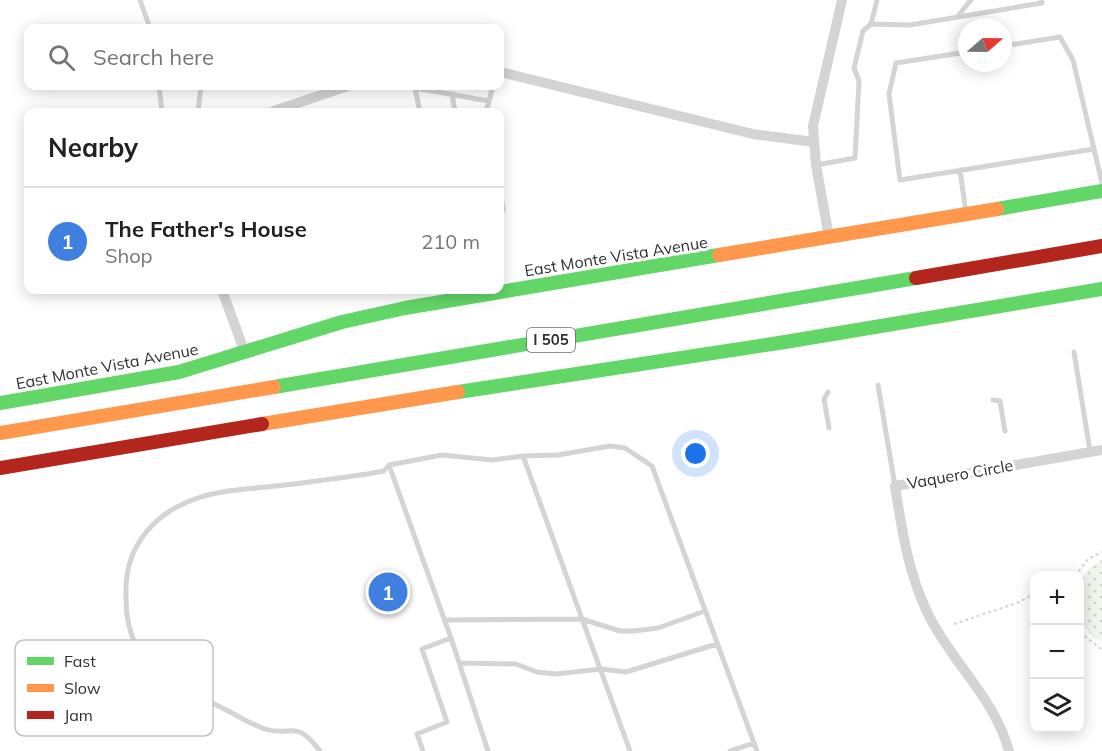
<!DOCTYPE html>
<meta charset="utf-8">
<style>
:root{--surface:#fff;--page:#f6f6f6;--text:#202124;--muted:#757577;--line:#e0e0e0;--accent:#2563eb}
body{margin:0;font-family:Mulish,sans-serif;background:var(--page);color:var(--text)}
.controls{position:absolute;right:18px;bottom:18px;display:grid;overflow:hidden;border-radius:12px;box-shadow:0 3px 15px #0003}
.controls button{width:54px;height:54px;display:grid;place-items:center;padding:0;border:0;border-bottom:2px solid var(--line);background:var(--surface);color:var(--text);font:30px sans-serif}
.compass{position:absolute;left:958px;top:18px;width:54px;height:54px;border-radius:50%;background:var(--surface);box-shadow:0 3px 15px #0003;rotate:70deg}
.you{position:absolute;left:696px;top:454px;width:21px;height:21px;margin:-15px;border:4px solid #fff;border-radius:50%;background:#1a73e8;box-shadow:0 0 0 9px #1a73e833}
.badge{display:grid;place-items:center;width:39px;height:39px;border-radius:50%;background:var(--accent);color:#fff;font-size:20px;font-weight:700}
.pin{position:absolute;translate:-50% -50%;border:3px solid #fff;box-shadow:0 2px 6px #0006}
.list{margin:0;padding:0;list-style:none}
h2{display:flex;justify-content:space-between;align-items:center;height:78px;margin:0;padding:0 24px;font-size:26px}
h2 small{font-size:20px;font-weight:400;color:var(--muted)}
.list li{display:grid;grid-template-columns:39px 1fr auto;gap:18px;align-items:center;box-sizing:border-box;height:108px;padding:0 24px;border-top:2px solid var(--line)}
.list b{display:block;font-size:22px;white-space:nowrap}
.list p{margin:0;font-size:20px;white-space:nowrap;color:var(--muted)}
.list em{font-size:20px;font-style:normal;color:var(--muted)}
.icon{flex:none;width:33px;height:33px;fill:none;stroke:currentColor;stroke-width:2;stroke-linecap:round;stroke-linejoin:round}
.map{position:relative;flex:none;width:1102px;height:751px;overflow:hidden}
.search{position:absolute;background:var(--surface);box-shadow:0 3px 15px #0003;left:24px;top:24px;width:480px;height:66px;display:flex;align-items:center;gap:15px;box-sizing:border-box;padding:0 21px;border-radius:12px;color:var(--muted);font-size:22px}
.panel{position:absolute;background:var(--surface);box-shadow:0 3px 15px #0003;left:24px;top:108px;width:480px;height:186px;border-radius:12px}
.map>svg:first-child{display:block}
.grass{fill:url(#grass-dots)}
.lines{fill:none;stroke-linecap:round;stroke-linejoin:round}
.path{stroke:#d4d4d4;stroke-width:2;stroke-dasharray:3 3;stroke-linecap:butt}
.lane{stroke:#d4d4d4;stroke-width:5}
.street{stroke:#d4d4d4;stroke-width:10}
.fast{stroke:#63d668;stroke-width:14}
.slow{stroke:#ff974d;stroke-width:14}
.jam{stroke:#b3261e;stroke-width:14}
.labels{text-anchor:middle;stroke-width:6;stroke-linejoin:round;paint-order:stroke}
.shield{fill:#fff;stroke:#6e6e6e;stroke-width:1.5}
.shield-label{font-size:15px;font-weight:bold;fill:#303030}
.street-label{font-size:16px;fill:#303030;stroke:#fff}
.key{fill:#fff;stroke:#c1c1c1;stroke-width:1.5}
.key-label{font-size:16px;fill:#303030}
</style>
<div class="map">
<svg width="1102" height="751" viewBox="0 0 1102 751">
<defs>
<pattern id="grass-dots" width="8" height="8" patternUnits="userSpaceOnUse" patternTransform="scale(1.5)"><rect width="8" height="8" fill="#f1f5ed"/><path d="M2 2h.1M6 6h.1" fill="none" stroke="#cfd2cc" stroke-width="1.8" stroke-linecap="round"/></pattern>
</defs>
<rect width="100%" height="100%" fill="#fff"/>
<path class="grass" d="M1102,560V642L1093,637L1080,622C1080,592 1072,576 1102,560Z"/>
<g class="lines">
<path class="path" d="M1067,576L1077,570
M1075,576L1088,559L1102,552
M954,624L1017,603L1034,594
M1080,632L1102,650"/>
<path class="lane" d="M140,0L150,28
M957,17L971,0
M871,24L877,0
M1003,46L1060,37L1073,60L1102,183
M967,52L896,63L889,94L900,180L1094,149
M159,86L162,112
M452,94L455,112
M198,112L201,86
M420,112L415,88L489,101
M486,112L493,86
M816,165L855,158L859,81L854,68L863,31L871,24L910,25L1042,3L1041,0
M960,170L966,213
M500,190L503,210L500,214
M1074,352L1090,451
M878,385L895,486
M828,392L824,399L829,428
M993,400L1000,401L1005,431
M523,456L558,455L610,446L625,448L652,466L757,751
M444,620L582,619L620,631H634L658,628L705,611
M451,638L488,751
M459,663L516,664L537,672L556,674L601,669L626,672L717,644
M320,751C294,717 292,738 265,729C252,725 240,717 228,711C209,701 189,693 171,682C140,662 126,636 126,599C125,572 130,552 147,531C183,489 234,491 285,485C312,482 339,478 367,474L384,471L389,465
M423,751L417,734L447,722L422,649L451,638L389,465L442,455L492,460L523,456L630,751
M730,751L754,743"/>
<path class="street" d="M500,72L753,134L814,142
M271,112L348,86
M829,237L816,165L813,126L842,0
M222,290L245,353
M1009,751C994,697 952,663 928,614C908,573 902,530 895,486L1102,450"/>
<path class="fast" d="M997,209L1102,191
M274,387L916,278
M458,392L785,342L1102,289
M0,403L179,372L342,322L405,308L719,255"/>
<path class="slow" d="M719,255L997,209
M262,424L458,392
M0,433L274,387"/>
<path class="jam" d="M916,278L1102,246
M0,468L262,424"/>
</g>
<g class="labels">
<rect class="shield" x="527" y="328" width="48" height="24" rx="4.5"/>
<g class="shield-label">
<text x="551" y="345">I 505</text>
</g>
<g class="street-label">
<text transform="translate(616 256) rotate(-9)" y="6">East Monte Vista Avenue</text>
<text transform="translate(107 366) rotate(-11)" y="6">East Monte Vista Avenue</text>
<text transform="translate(960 474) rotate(-10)" y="6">Vaquero Circle</text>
</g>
</g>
<rect x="15" y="640" width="198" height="96" rx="9" class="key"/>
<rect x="27" y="657" width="27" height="8" fill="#63d668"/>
<rect x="27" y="684" width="27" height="8" fill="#ff974d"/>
<rect x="27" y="711" width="27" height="8" fill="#b3261e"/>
<g class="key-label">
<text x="64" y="667">Fast</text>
<text x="64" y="694">Slow</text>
<text x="64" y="721">Jam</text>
</g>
</svg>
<div class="controls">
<button>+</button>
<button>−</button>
<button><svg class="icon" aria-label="layers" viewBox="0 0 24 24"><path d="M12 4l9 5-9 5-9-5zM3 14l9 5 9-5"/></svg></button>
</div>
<svg class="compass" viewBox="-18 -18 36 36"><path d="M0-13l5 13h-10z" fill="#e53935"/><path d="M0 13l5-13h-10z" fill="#757577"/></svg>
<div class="you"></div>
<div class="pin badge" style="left:388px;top:592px;background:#3f7fe0">1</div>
<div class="search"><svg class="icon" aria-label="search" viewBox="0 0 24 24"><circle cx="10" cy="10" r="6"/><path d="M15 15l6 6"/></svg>Search here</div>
<section class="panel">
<h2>Nearby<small></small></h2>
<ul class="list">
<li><span class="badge" style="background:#3f7fe0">1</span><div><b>The Father's House</b><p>Shop</p></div><em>210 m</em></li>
</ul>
</section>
</div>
